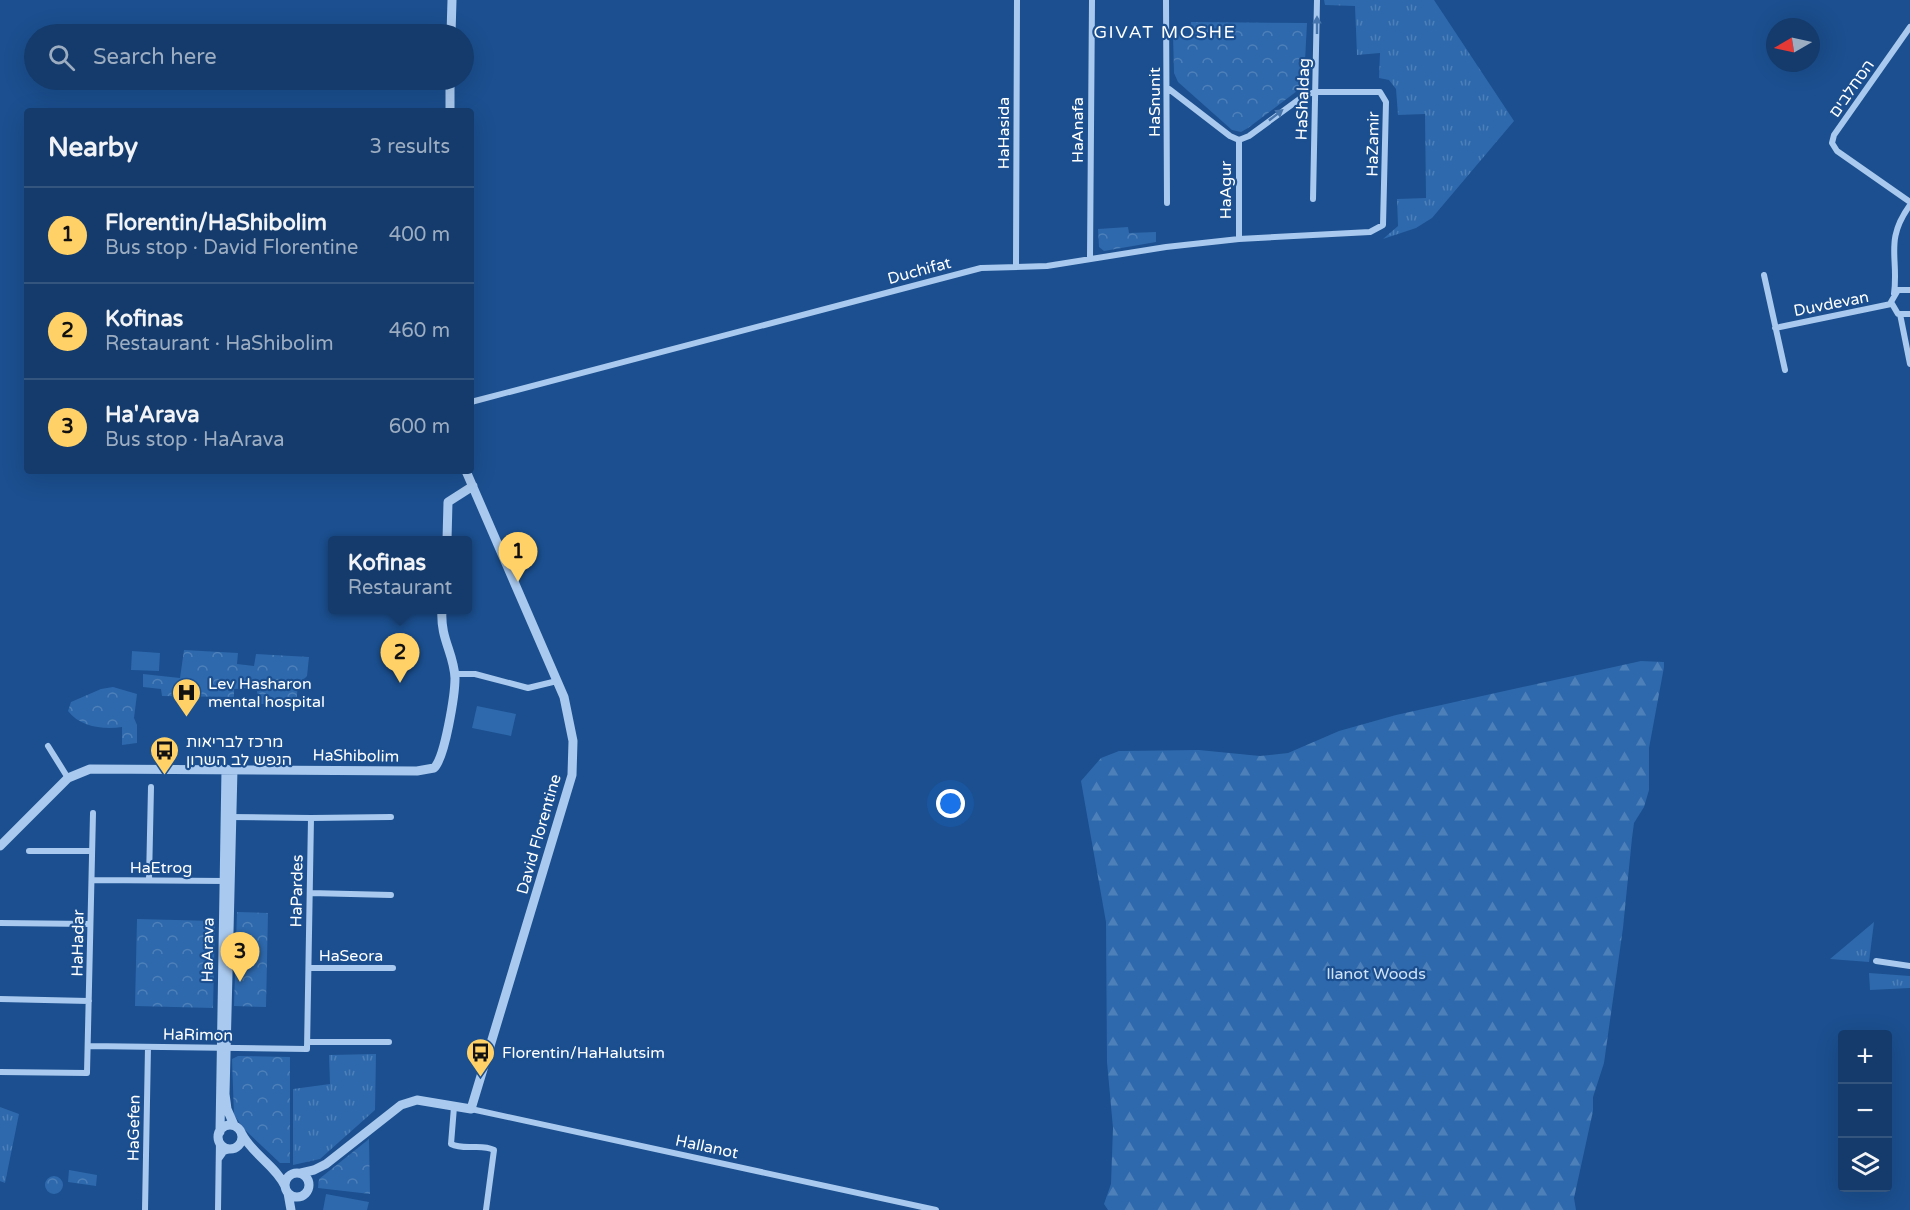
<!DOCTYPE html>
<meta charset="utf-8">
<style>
:root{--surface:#143b6b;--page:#1d4271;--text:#f1f3f6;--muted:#9dadc1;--line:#33557e;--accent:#ffd166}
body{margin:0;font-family:"Varela Round",Heebo,sans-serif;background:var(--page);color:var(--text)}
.controls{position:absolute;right:18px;bottom:18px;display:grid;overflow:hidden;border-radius:6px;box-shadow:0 6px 24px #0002}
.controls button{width:54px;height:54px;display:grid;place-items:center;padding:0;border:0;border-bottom:2px solid var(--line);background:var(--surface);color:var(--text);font:30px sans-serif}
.compass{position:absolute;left:1766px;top:18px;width:54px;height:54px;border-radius:50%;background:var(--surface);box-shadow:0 6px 24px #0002;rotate:261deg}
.you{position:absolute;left:951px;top:804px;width:21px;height:21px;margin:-15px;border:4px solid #fff;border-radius:50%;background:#1a73e8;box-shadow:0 0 0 9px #1a73e833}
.badge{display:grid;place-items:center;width:39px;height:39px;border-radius:50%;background:var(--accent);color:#111;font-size:20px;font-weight:700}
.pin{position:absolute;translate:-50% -50px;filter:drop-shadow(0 2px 3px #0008)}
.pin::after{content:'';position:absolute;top:32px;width:21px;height:18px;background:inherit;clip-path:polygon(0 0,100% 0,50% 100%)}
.popup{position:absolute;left:328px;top:536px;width:144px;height:78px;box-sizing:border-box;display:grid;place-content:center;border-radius:6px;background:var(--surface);filter:drop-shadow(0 2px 4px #0005);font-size:20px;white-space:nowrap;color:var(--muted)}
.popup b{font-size:22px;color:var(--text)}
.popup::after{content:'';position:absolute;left:50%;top:100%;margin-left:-12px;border:12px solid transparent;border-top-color:var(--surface)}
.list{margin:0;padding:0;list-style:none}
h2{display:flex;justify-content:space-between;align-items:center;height:78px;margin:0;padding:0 24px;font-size:26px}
h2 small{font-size:20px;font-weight:400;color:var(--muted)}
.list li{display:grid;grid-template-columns:39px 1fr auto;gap:18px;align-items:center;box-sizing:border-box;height:96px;padding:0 24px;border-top:2px solid var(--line)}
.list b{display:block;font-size:22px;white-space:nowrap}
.list p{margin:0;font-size:20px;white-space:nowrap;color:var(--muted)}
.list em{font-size:20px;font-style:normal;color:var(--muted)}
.icon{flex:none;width:33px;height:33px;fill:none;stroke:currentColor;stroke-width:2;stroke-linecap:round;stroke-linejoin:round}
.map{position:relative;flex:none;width:1910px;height:1210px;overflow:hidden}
.search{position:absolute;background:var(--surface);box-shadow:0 6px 24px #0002;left:24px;top:24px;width:450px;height:66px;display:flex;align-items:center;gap:15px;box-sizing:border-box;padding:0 21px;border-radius:33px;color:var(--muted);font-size:22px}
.panel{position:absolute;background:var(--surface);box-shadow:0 6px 24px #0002;left:24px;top:108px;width:450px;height:366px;border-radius:6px}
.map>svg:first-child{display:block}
.grass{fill:url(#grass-tufts)}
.forest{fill:url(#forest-firs)}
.park{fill:url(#park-crowns)}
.garden{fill:#2e69ad}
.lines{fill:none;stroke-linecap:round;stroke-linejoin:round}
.minor{stroke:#a9c9ee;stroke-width:6}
.tertiary{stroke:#a9c9ee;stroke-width:9}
.oneway{fill:#4674ac}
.labels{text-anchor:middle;stroke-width:4.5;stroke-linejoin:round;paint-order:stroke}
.street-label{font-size:16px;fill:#fff;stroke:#1b4f8f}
.poi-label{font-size:16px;fill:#fff;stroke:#1b4f8f;text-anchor:start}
.park-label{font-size:16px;fill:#cfe3fa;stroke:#1b4f8f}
.neighbourhood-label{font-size:18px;letter-spacing:1.5px;fill:#fff;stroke:#1b4f8f}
</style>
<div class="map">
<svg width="1910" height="1210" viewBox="0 0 1910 1210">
<defs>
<pattern id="grass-tufts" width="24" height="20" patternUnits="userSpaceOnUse" patternTransform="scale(1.5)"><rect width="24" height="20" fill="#2e69ad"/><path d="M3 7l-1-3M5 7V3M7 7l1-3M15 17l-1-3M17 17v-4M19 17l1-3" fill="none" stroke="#4d80b9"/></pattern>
<pattern id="forest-firs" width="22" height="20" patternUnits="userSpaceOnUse" patternTransform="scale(1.5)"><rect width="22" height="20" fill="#2e69ad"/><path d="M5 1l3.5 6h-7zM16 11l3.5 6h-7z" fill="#4d80b9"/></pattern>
<pattern id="park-crowns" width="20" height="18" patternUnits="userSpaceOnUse" patternTransform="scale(1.5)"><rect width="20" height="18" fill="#2e69ad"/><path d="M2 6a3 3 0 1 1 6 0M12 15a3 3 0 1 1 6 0" fill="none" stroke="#4d80b9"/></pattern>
</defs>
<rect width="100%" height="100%" fill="#1b4f8f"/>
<path class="grass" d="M1324,0H1434L1514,121L1432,218L1416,228L1383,239L1398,226L1397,199L1426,198L1425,114L1398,115L1396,89L1389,80L1379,78L1380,53L1357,55L1355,6L1325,5Z
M1874,922L1869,962L1830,959Z
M1869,973L1910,976V988L1870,990Z
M376,1054L375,1110L320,1159L293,1165V1089L330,1084L329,1055Z
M0,1107L19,1114L5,1183L0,1181Z"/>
<path class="forest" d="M1641,661L1664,662V667L1649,748V790L1644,807L1634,823L1632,838L1623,928L1604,1063L1593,1097V1111L1574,1198L1576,1210H1108L1104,1204L1111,1184L1113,1128L1107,1062L1106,922L1081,781L1101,758L1119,751L1199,750L1260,756L1288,753L1339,731L1396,715Z"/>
<path class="park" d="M1191,22L1307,23L1304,80L1297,91L1248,128L1241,132L1232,130L1178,82L1174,73L1173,34H1190Z
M1128,227L1129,233L1156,232V242L1104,251L1099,247L1098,229Z
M184,650L238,653L237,664L254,666L256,654L309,657L307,676L298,685L296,704H259L257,691L248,688L234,689V697L162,696L161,689L143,687V674L180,678Z
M113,687L137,694L134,718L137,725V743L122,745V727C104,730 80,727 68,711L71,702L101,689Z
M237,912L268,913L266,1007L234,1006Z
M137,919L215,921L213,1008L135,1006Z
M238,1056L290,1057V1163H280L244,1129L234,1115L232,1059Z
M369,1139L370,1194L318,1188L319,1179Z
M69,1170L97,1175L96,1186L68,1182Z
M45 1185a9 9 0 1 1 18 0a9 9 0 1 1-18 0Z"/>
<path class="garden" d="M132,651L160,653L159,671L131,670Z
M477,706L516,714L511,736L472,728Z
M326,1194L369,1202L367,1210H323Z"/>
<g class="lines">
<path class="minor" d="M1166,0L1167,203
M1910,27L1834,135L1832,143L1837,151L1910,202
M1313,199L1317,0
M1239,239V140
M1090,259L1092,0
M1016,265L1017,0
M1764,275L1785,370
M1910,290H1898L1891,302L1898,314H1910
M1894,294C1899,257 1884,241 1910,205
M1900,314L1910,364
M1775,328L1891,304
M471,402L981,268L1047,266L1166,247L1239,239L1370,232L1383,225L1386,102L1380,92H1315L1305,95L1249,136L1239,140L1230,136L1169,89
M454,674H475L528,688L557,681
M48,746L68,778
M311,818L391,817
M29,851H92
M92,880L226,881
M149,880L151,787
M310,893L391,895
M0,923L90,924
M1876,961L1910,966
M309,968H393
M0,999L89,1001
M308,1042H389
M88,1046L307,1049L311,818L228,817
M0,1072L87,1073L93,813
M454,1107L451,1144C465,1151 481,1143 494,1150L486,1210
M471,1109L936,1210
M219,1159L224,1152L232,1149
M145,1210L148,1047
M218,1210L219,1140"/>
<path class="tertiary" d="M451,34L452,0
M450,111V80
M447,540L448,502L473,486
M233,769L225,1094L227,1109L234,1125
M0,846L68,778L90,769L417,771L434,768C445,758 455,694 455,678C454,653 440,639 442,610
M218 1137a12 12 0 1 1 24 0a12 12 0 1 1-24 0Z
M220,1132L226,769
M242,1134C253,1155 275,1165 285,1186
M285 1185a12 12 0 1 1 24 0a12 12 0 1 1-24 0Z
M301,1173L314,1170L326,1164L401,1105L417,1100L471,1109L572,775L573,741L564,697L466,471
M288,1193L291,1210"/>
</g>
<defs><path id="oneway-solid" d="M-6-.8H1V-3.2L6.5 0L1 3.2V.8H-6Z" transform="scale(1.5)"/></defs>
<g class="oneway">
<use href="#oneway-solid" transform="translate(1317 25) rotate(-90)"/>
<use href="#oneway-solid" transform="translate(1276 115) rotate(-38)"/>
</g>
<defs>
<symbol id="hospital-pin" viewBox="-11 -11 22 30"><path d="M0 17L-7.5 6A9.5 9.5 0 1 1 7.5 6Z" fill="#ffd166" stroke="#1b4f8f"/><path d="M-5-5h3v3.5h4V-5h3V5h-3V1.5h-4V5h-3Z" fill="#111"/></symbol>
<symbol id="bus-pin" viewBox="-11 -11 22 30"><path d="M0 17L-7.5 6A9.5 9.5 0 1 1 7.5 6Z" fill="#ffd166" stroke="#1b4f8f"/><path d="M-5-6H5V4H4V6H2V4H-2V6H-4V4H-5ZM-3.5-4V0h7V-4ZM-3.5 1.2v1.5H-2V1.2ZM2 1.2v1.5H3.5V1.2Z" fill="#111"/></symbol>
</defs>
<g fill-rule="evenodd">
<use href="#hospital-pin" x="170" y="676" width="33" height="45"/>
<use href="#bus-pin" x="148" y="734" width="33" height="45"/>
<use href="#bus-pin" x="464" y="1036" width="33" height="45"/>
</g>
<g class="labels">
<g class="street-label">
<text transform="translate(1851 88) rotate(-55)" y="6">הסחלבים</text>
<text transform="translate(1302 99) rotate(-88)" y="6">HaShaldag</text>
<text transform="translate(1154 102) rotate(-90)" y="6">HaSnunit</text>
<text transform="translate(1077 130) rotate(-90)" y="6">HaAnafa</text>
<text transform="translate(1003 133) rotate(-90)" y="6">HaHasida</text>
<text transform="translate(1372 144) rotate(-89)" y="6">HaZamir</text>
<text transform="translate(1225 190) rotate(-90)" y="6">HaAgur</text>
<text transform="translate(919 270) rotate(-15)" y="6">Duchifat</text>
<text transform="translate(1831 303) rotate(-11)" y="6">Duvdevan</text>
<text transform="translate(356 755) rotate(1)" y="6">HaShibolim</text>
<text transform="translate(538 834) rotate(-74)" y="6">David Florentine</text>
<text x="161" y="873">HaEtrog</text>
<text transform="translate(296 891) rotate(-89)" y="6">HaPardes</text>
<text transform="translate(77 943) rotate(-89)" y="6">HaHadar</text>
<text transform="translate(207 950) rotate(-89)" y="6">HaArava</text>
<text x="351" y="961">HaSeora</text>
<text transform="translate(198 1034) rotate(1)" y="6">HaRimon</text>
<text transform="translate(133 1128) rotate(-89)" y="6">HaGefen</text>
<text transform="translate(707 1146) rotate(12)" y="6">HaIlanot</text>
</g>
<g class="poi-label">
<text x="208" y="689">Lev Hasharon<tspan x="208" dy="18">mental hospital</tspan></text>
<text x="186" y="747">מרכז לבריאות<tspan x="186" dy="18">הנפש לב השרון</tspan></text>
<text x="502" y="1058">Florentin/HaHalutsim</text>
</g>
<g class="park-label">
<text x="1376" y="979">Ilanot Woods</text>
</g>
<g class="neighbourhood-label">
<text x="1165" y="38">GIVAT MOSHE</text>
</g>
</g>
</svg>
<div class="controls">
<button>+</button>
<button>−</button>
<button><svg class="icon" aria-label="layers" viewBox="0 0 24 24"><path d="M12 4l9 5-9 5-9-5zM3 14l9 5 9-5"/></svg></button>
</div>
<svg class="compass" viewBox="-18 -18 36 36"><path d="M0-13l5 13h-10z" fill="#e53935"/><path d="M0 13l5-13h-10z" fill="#9dadc1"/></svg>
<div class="you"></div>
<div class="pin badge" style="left:518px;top:582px">1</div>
<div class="pin badge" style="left:400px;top:683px">2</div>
<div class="popup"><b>Kofinas</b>Restaurant</div>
<div class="pin badge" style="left:240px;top:982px">3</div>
<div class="search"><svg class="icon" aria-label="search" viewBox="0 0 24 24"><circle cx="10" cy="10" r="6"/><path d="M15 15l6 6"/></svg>Search here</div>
<section class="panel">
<h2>Nearby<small>3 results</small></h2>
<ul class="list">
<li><span class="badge">1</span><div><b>Florentin/HaShibolim</b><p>Bus stop · David Florentine</p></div><em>400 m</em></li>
<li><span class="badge">2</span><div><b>Kofinas</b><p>Restaurant · HaShibolim</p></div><em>460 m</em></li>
<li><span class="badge">3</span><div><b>Ha'Arava</b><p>Bus stop · HaArava</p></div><em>600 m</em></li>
</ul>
</section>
</div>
